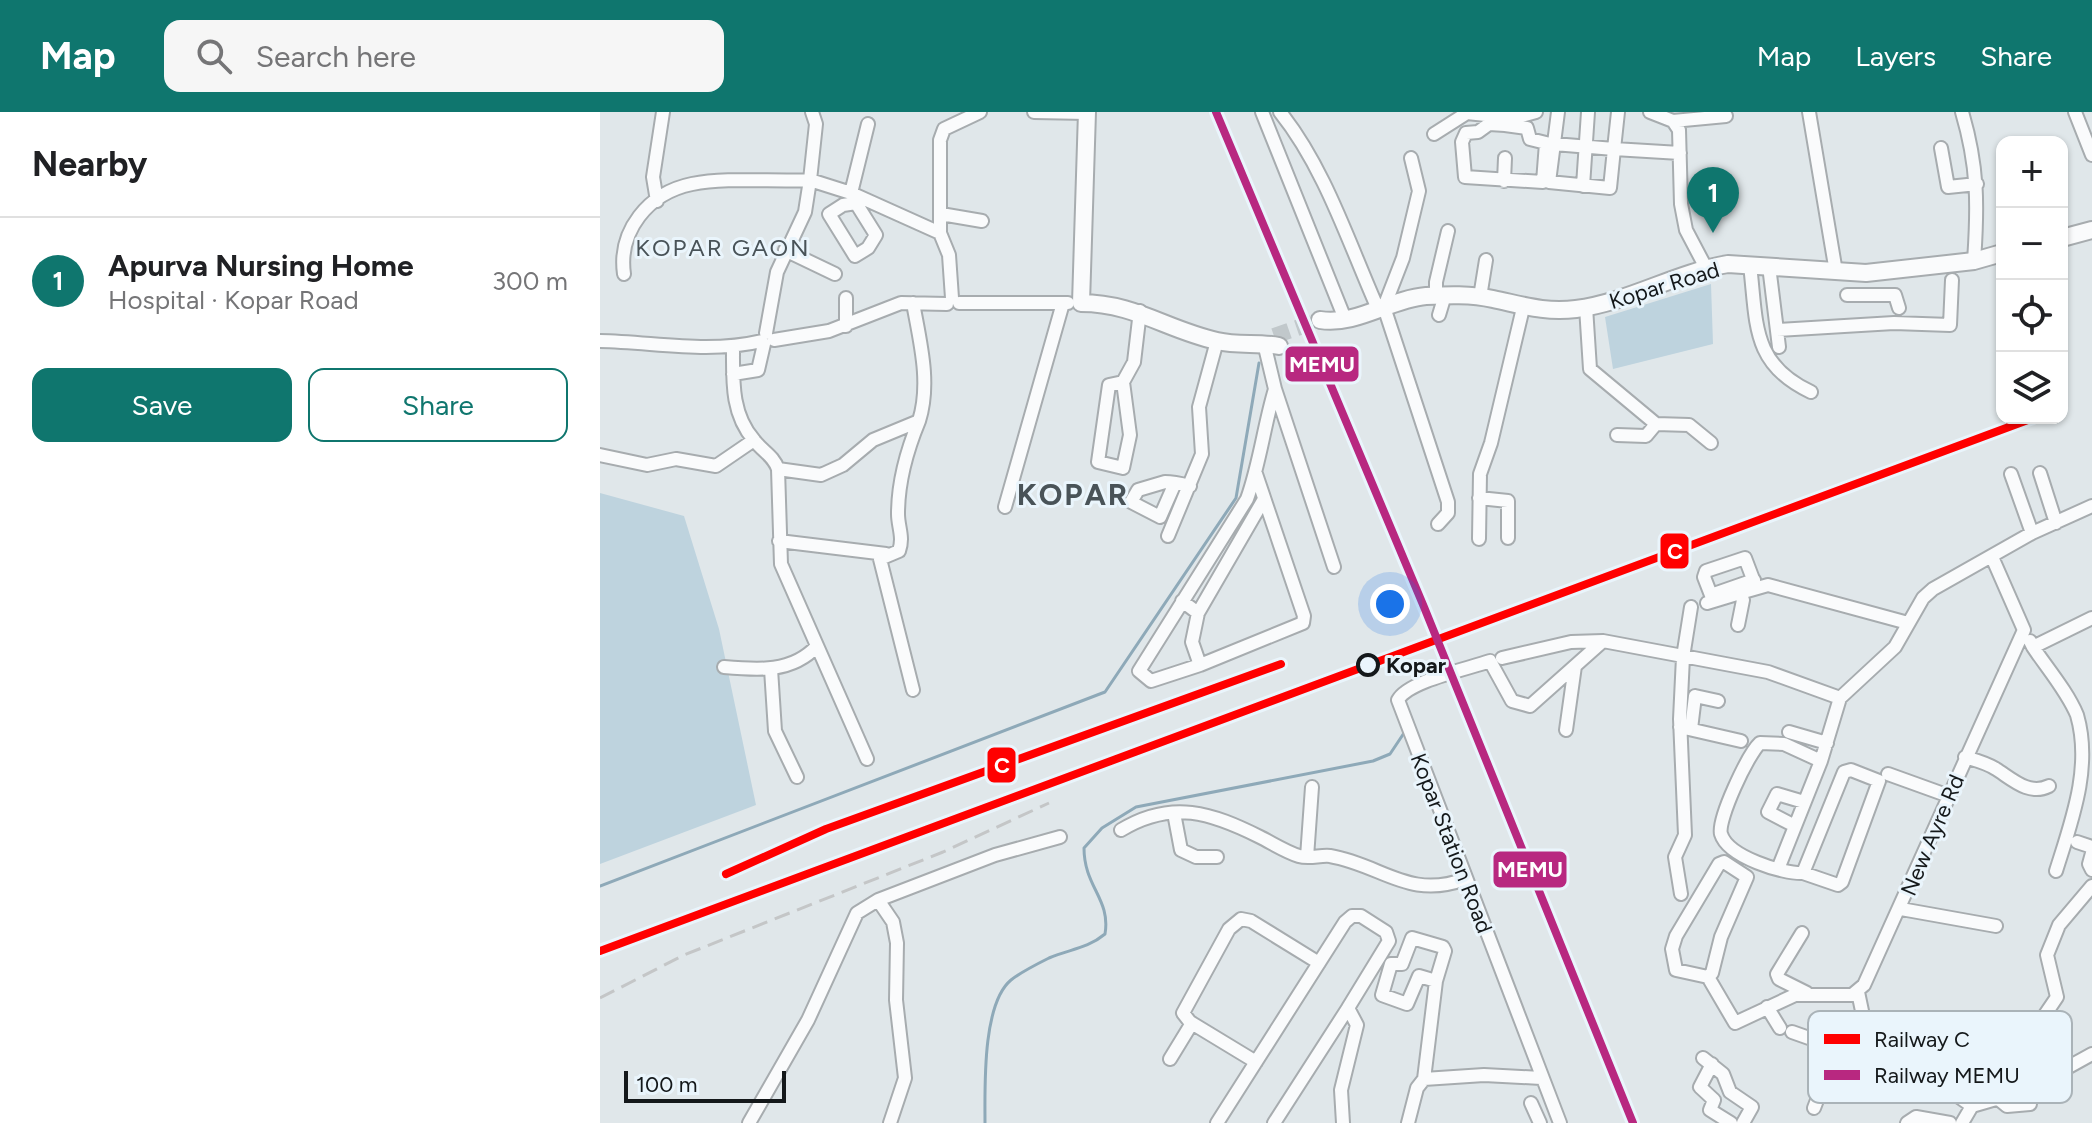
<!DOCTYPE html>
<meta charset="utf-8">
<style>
:root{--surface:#fff;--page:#f6f6f6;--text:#202124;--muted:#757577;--line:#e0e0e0;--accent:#0f766e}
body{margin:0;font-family:Figtree,sans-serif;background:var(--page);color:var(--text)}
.controls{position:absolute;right:24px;top:24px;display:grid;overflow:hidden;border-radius:16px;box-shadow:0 2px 6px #0004}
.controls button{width:72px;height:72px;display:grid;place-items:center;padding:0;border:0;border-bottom:2px solid var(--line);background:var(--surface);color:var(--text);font:40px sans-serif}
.scale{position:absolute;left:24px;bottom:20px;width:162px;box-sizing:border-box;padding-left:8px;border:4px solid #14181a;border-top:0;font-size:22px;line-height:28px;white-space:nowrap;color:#14181a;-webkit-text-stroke:6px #eaf5fc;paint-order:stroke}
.you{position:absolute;left:790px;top:492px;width:28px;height:28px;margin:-20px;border:6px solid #fff;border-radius:50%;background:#1a73e8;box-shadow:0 0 0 12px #1a73e833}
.badge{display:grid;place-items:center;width:52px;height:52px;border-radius:50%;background:var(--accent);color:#fff;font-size:26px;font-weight:700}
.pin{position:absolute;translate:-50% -66px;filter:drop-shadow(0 2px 4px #0008)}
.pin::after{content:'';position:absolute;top:42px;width:28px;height:24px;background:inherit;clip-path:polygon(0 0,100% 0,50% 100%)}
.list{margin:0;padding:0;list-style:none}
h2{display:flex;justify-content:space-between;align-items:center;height:104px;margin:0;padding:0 32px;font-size:34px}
h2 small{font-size:26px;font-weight:400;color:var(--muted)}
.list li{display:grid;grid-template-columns:52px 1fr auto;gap:24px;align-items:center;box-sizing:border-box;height:128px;padding:0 32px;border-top:2px solid var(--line)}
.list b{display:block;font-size:30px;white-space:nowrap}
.list p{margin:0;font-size:26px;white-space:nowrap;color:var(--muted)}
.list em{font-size:26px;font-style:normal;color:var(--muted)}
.actions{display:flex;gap:16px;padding:24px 32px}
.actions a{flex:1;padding:18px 0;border:2px solid var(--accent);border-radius:16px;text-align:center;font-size:28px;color:var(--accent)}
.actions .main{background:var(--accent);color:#fff}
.icon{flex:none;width:44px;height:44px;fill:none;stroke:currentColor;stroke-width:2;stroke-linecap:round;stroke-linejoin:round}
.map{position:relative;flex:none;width:1492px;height:1011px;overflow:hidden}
header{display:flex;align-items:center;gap:48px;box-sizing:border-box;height:112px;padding:0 40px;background:var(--accent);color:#fff}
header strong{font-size:38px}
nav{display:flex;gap:44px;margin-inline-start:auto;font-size:28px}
.search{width:560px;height:72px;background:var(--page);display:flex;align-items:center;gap:20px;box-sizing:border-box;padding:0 28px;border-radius:16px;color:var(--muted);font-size:30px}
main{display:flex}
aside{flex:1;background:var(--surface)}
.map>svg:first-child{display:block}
.green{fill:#bed3de}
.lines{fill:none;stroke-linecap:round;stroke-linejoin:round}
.stream{stroke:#8ea9b8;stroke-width:3}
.tertiary-tunnel{stroke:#c1c8cb;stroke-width:16;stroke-dasharray:16 8;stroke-linecap:butt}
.minor-casing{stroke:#a7acaf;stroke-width:16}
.tertiary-casing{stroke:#a7acaf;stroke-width:20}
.minor{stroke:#fafbfc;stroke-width:12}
.tertiary{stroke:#fafbfc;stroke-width:16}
.rail{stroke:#c4c6c7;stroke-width:3;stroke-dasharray:16 8;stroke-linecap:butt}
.rail-1-casing{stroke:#eaf5fc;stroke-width:14}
.rail-2-casing{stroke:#eaf5fc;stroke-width:14}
.rail-1{stroke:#f00;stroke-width:8}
.rail-2{stroke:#b82880;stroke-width:8}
.stop-dot{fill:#eaf5fc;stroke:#14181a;stroke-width:4}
.labels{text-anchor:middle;stroke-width:6;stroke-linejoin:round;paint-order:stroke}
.street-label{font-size:22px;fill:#14181a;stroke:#eaf5fc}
.stop-label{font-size:22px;font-weight:bold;fill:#14181a;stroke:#eaf5fc;text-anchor:start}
.neighbourhood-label{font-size:24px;letter-spacing:2px;fill:#495358;stroke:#eaf5fc}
.district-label{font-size:30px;font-weight:bold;letter-spacing:2px;fill:#495358;stroke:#eaf5fc}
.key{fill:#eaf5fc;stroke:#aab3b8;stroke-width:2}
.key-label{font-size:22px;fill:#14181a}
.line-badge{stroke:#eaf5fc;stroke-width:3}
.badge-label{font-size:22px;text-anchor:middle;font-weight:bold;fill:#fff}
</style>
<header>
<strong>Map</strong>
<div class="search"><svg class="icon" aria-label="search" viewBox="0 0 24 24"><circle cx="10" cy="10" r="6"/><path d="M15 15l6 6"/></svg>Search here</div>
<nav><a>Map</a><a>Layers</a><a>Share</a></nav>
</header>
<main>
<aside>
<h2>Nearby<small></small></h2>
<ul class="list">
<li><span class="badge">1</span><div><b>Apurva Nursing Home</b><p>Hospital · Kopar Road</p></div><em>300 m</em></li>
</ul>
<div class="actions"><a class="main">Save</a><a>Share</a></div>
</aside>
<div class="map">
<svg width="1492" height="1011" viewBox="0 0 1492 1011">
<rect width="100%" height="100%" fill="#e0e7ea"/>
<path class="green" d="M1111,172L1113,232L1013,257L1005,205Z
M0,381L84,404L119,517L156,693L0,752Z"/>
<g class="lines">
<path class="stream" d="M0,774L505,580L636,386L659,251
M385,1011C385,976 382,892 411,868C421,860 437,852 449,846C470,837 487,837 505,822C511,787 484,775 484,736L502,716L536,695L773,649L790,642L806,618"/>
<path class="tertiary-tunnel" d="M674,224L720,208"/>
<defs>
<path id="minor" d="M212,0L216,12L210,68L251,81L340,121L349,143L352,186
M434,0L487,1
M662,0L745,207
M680,0C725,56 749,132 778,197
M1018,0L1014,37L1080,41
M1050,0L1073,9L1079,18L1081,92L1086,118L1106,156
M1209,0L1236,160
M1362,0C1378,54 1378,93 1374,149
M1475,0L1492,43
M1073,9L1126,4
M905,13L927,16L930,27L946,31L943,70L865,65L862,30L866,21L878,20L889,12L905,13L906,5
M834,22L867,1L914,6L936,0
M954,32L1014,37L1010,76L949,70L958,0
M1341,36L1348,75L1377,72
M811,46L819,79L803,146L784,195L848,390V401L838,412
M904,69L905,46
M983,74L988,0
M251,81L268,12
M57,89L53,65L63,0
M256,91L276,123L268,136L255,144L229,102L243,93Z
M341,102L382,109
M340,121V28L344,17L380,0
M185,138L235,162
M1150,153C1157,211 1151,252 1211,280
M1169,154L1179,235
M24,162C18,119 48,81 92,72C127,65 174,70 210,68L205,100L177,160L166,221
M1247,183H1295L1299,196
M836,184V170L848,119
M880,185L886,148
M359,191H468
M986,195L990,257L1056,312L1046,324L1017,323
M839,203L845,183
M246,214V186
M1177,218L1294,211L1350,213L1352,168
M174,228L229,219L301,191L347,192
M0,229C55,230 107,242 162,229
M664,231L675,277L734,455
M133,236C133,268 131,302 154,328C163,340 173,343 178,357
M133,262L158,258L164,232
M523,270L509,273L498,350L523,356L530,323L523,270L534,250L540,199
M1056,312L1089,313L1111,331
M0,343L47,353L76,347L116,354L154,328
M1440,361L1456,411
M1411,362L1432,421
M575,371L560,405L531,390L538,378L565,370C574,370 582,372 590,374
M879,386L908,389V426
M405,395L463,191
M568,424L602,342L599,295L617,229
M879,427L880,362L891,331L923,196
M179,429L286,442
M1154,468L1111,483L1104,465L1106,459L1145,446L1156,475
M1140,481L1168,473L1308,511
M582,489L598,501L592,530L600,553L703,511L704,504L656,362
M1107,491L1140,481L1143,488L1138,513
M598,501L664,387
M1430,529L1433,535L1492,506
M1433,535C1447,556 1467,579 1477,603C1492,655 1472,708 1456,759
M902,546L971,530L1003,529L1168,560L1240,586
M600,553L551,569L539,559L647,387C660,351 664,313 675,277
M124,555C158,558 192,561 217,534
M171,557L175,619L197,665
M313,578L280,447L299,439C304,425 298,415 298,402C298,370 307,338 319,309
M1080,615L1141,629
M1091,617L1095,584L1118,589
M966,618L975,554
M1189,620L1227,631
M1365,645C1375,648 1387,651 1396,657C1412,667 1429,684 1449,674
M267,647L181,452L178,357L221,363L243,353L273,328L319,309C331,271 320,230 313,191
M1288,662L1349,684
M574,701L581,738L596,745H617
M1195,714L1168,700L1177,682L1204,690
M521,718C572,687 612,701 660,725C672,731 686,740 699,744C709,747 720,743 730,744C782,753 809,788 865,767
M1477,730L1492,735
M1492,741L1489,752L1492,758
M707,745L712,675
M1124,750L1147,765L1121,825L1112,861L1108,865L1076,858L1072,837L1076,824L1119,752Z
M1178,757L1221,649L1240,586L1295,535L1323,486L1333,477L1432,421L1492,394
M1203,761L1238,773L1242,770L1279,669L1251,658L1244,660L1203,761C1183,762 1128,745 1121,722C1117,708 1148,642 1160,631L1184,632L1221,649
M1081,782L1075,745L1085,723L1080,607L1083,545L1091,495
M278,788L395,743L460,725
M1301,797L1396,814
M1202,821L1177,862L1179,867L1207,881
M812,826L843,835L845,839L836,869L819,864L807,892L782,883L791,852H802Z
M1108,865L1135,911L1195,883H1252L1264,873L1424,518L1392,445
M1167,895L1180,916
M1192,920L1342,973L1372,994
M1248,932L1262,899L1258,880
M1103,946L1123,962L1130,980L1152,995L1143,1011
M570,947L592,911
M656,950L590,910L583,901L629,817L641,807L651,809L719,851
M1112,952L1100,975L1114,988L1110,998L1131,1011
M824,967L836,869
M1408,981L1417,944L1457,885L1447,843L1459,813L1492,774
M1396,985L1407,994L1430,992
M931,991L940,1011
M1214,996L1222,975H1238L1256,942
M149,1011L208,908L257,801L278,788L293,810L297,831L296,888L305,966L290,1011
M617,1011L745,810L752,804H761L786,820L789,829L748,896L757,913L741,978L743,1011
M674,1011L748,896
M808,1011L817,976L824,967L884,963L941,966
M960,1011L798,588C808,569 868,557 890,549L912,589L930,594L1003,529
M1307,1011L1316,1005L1350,1011
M1362,1011L1372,994L1427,978L1492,942"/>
<path id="tertiary" d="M487,0L481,191C534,191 567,218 617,229C638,234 658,230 679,234
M1462,126L1492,118
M720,208C756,214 790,187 826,184C847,183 871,182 893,187C922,193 945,201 976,197C1029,190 1075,161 1128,152L1266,161L1374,149L1402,141"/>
</defs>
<use href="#minor" class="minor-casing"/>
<use href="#tertiary" class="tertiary-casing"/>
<use href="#minor" class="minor"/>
<use href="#tertiary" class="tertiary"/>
<path class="rail" d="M0,886L84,843L343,740L449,691"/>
<defs>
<path id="rail-1" d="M126,762L226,717L681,552
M0,839L1433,306"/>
<path id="rail-2" d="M616,0L824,495L1033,1011"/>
</defs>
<use href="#rail-1" class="rail-1-casing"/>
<use href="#rail-2" class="rail-2-casing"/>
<use href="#rail-1" class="rail-1"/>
<use href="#rail-2" class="rail-2"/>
</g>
<circle class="stop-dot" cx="768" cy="553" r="10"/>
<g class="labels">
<g class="street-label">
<text transform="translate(1064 173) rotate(-17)" y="8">Kopar Road</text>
<text transform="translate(1332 723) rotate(-67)" y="8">New Ayre Rd</text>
<text transform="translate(852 731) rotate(69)" y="8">Kopar Station Road</text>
</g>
<g class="stop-label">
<text x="786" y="561">Kopar</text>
</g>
<g class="neighbourhood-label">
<text x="123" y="144">KOPAR GAON</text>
</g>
<g class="district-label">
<text x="473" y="393">KOPAR</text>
</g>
</g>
<rect x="1208" y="899" width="264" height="92" rx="12" class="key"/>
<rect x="1224" y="922" width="36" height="10" fill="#f00"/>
<rect x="1224" y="958" width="36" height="10" fill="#b82880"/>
<g class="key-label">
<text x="1274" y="935">Railway C</text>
<text x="1274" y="971">Railway MEMU</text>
</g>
<g class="line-badge">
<rect x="684" y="233" width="76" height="38" rx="8" fill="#b82880"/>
<rect x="1059" y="420" width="31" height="38" rx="8" fill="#f00"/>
<rect x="386" y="634" width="31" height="38" rx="8" fill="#f00"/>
<rect x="892" y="738" width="76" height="39" rx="8" fill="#b82880"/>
</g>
<g class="badge-label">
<text x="722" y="260">MEMU</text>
<text x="1075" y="447">C</text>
<text x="402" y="661">C</text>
<text x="930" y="765">MEMU</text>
</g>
</svg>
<div class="controls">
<button>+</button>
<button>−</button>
<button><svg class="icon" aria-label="locate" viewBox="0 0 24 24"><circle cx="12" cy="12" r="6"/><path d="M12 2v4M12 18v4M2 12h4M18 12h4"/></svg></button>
<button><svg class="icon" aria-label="layers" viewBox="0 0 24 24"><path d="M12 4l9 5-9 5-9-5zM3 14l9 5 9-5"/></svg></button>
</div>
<div class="scale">100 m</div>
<div class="you"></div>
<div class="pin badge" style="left:1113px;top:121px">1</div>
</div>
</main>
